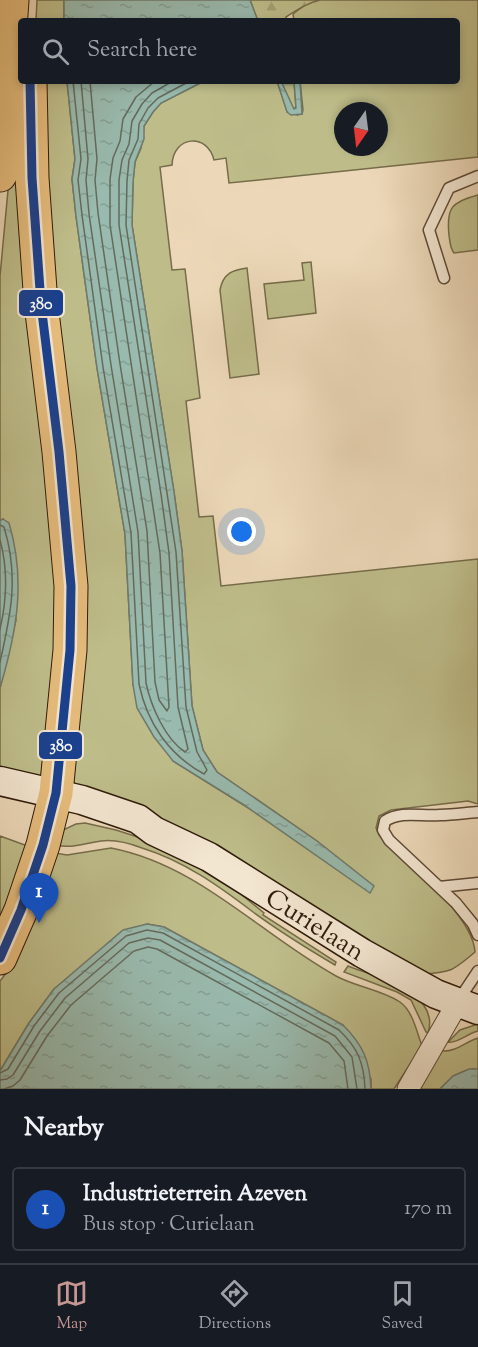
<!DOCTYPE html>
<meta charset="utf-8">
<style>
:root{--surface:#171b24;--page:#20242c;--text:#f1f3f6;--muted:#9ea1a6;--line:#363941;--accent:#c59692}
body{margin:0;font-family:"Sorts Mill Goudy",serif;background:var(--page);color:var(--text)}
.compass{position:absolute;left:334px;top:102px;width:54px;height:54px;border-radius:50%;background:var(--surface);box-shadow:0 3px 9px #0003;rotate:194deg}
.you{position:absolute;left:242px;top:532px;width:21px;height:21px;margin:-15px;border:4px solid #fff;border-radius:50%;background:#1a73e8;box-shadow:0 0 0 9px #1a73e833}
.badge{display:grid;place-items:center;width:39px;height:39px;border-radius:50%;background:var(--accent);color:#fff;font-size:20px;font-weight:700}
.pin{position:absolute;translate:-50% -50px;filter:drop-shadow(0 2px 3px #0008)}
.pin::after{content:'';position:absolute;top:32px;width:21px;height:18px;background:inherit;clip-path:polygon(0 0,100% 0,50% 100%)}
.list{margin:0;padding:0;list-style:none}
h2{display:flex;justify-content:space-between;align-items:center;height:78px;margin:0;padding:0 24px;font-size:26px}
h2 small{font-size:20px;font-weight:400;color:var(--muted)}
.list li{display:grid;grid-template-columns:39px 1fr auto;gap:18px;align-items:center;box-sizing:border-box;height:84px;margin:0 12px 12px;padding:0 12px;border:2px solid var(--line);border-radius:6px}
.list b{display:block;font-size:22px;white-space:nowrap}
.list p{margin:0;font-size:20px;white-space:nowrap;color:var(--muted)}
.list em{font-size:20px;font-style:normal;color:var(--muted)}
.icon{flex:none;width:33px;height:33px;fill:none;stroke:currentColor;stroke-width:2;stroke-linecap:round;stroke-linejoin:round}
.map{position:relative;flex:none;width:478px;height:1089px;overflow:hidden}
.search{position:absolute;background:var(--surface);box-shadow:0 3px 9px #0003;left:18px;right:18px;top:18px;height:66px;display:flex;align-items:center;gap:15px;box-sizing:border-box;padding:0 21px;border-radius:6px;color:var(--muted);font-size:22px}
.sheet{height:174px;background:var(--surface)}
nav{display:flex;justify-content:space-around;align-items:center;box-sizing:border-box;height:84px;border-top:2px solid var(--line);background:var(--surface);font-size:16px;color:var(--muted)}
nav a{display:grid;justify-items:center;gap:3px}
nav .on{color:var(--accent)}
.map>svg:first-child{display:block}
.green{fill:#bebd8a;stroke:#766c4a;stroke-width:1.5;fill-rule:evenodd}
.forest{fill:url(#forest-firs);stroke:#766c4a;stroke-width:1.5}
.water{fill:url(#water-ripples);stroke:#6f7a6c;stroke-width:1.5}
.lines{fill:none;stroke-linecap:round;stroke-linejoin:round}
.shore{stroke:#646a5c;stroke-width:1.5}
.service-casing{stroke:#5e4a36;stroke-width:13}
.minor-casing{stroke:#5e4a36;stroke-width:23}
.secondary-casing{stroke:#2f1b0a;stroke-width:31}
.trunk-casing{stroke:#2f1b0a;stroke-width:35}
.service{stroke:#f3e6d1;stroke-width:10}
.minor{stroke:#f3e6d1;stroke-width:21}
.secondary{stroke:#f3e6d1;stroke-width:28}
.trunk{stroke:#e6bc7c;stroke-width:33}
.bus-1-casing{stroke:#f3e6d1;stroke-width:14}
.bus-1{stroke:#19408f;stroke-width:9}
.labels{text-anchor:middle;stroke-width:5;stroke-linejoin:round;paint-order:stroke}
.street-label{font-size:26px;fill:#2f1b0a;stroke:#f3e6d1}
.line-badge{stroke:#f3e6d1;stroke-width:2}
.badge-label{font-size:16px;text-anchor:middle;font-weight:bold;fill:#fff}
</style>
<div class="map">
<svg width="478" height="1089" viewBox="0 0 478 1089">
<defs>
<pattern id="forest-firs" width="22" height="20" patternUnits="userSpaceOnUse" patternTransform="scale(1.5)"><rect width="22" height="20" fill="#bebd8a"/><path d="M5 1l3.5 6h-7zM16 11l3.5 6h-7z" fill="#a4a276"/></pattern>
<pattern id="water-ripples" width="26" height="14" patternUnits="userSpaceOnUse" patternTransform="scale(1.5)"><rect width="26" height="14" fill="#99baae"/><path d="M2 4q2-2 4 0t4 0M15 11q2-2 4 0t4 0" fill="none" stroke="#849f94"/></pattern>
</defs>
<rect width="100%" height="100%" fill="#ecd8b8"/>
<filter id="stains"><feTurbulence type="fractalNoise" baseFrequency=".00333" numOctaves="4"/><feColorMatrix values="0 0 0 0 .2 0 0 0 0 .09 0 0 0 0 .02 0 0 0 .5 -.17"/></filter>
<radialGradient id="worn" r=".72"><stop offset=".6" stop-color="#630" stop-opacity="0"/><stop offset="1" stop-color="#630" stop-opacity=".3"/></radialGradient>
<path class="green" d="M37,0H64V21H36Z
M320,0H478V157L229,183L226,158L214,160C207,132 173,136 172,165L160,167L172,270L185,269L200,398L186,401L199,517L213,516L221,586L478,559V804L468,801L391,810L379,816L376,828L379,835C406,862 473,915 475,952C453,971 450,973 421,974L75,785L71,778L36,81H67L75,159L72,179L76,216L97,368L125,534L133,685L173,761L373,886L317,841L217,772L203,750L192,706L182,551L174,492L132,225L133,182L135,162L141,148L144,126L153,112L161,103L204,81H277L287,111L297,115L302,114L303,110L300,81H457V21H294L293,14L309,2ZM343,111H379V147H343Z
M14,126L65,586L46,779L0,771V688L16,620L3,519L0,521V276Z
M478,195V250L454,253C450,248 450,242 449,235C446,207 452,202 478,195Z
M311,262L316,313L268,319L264,284L304,280L302,263Z
M247,268L259,374L230,378L220,290C223,273 233,270 247,268Z
M85,823L116,830L150,841L225,881L264,913L263,915L336,962L335,965C308,949 279,931 253,912C219,886 184,861 142,848C129,843 115,839 101,841C85,843 72,849 56,845L63,830L76,824Z
M0,836L33,848L0,945Z
M111,848C199,865 260,934 336,976C356,987 382,990 400,1002C413,1011 417,1033 422,1046L394,1089H371V1079L343,1025L164,927L147,924L54,989L29,1023L0,1071V981L7,972L31,927L44,897L46,878L55,853L67,855Z
M348,966C375,977 441,992 428,1033L426,1032L411,1000L397,992L344,972Z
M478,1024V1031C468,1033 457,1044 448,1042L460,1030Z
M478,1038V1069C461,1069 451,1078 440,1089H416L442,1051C456,1052 465,1042 478,1038Z"/>
<path class="forest" d="M250,0H320C307,3 297,10 286,17L287,21H258Z
M281,81H294L296,108H291Z"/>
<path class="water" d="M64,0H250L258,21H64Z
M67,81H204L161,103L153,112L144,126V139L135,162L133,182L132,225L174,492L182,551L192,706L203,750L217,772L317,841L374,886L370,893L244,805L173,761L154,737L137,708L133,685L125,534L97,368L76,216L72,179L75,159Z
M277,81H281L294,109L296,108L294,81H300L302,114L291,115L287,112Z
M3,519L9,523C26,580 17,631 0,688V521Z
M147,924L164,927L343,1025C363,1045 370,1061 371,1089H0V1071L29,1023L54,989L123,930Z
M469,1069H478V1089H440L453,1076Z"/>
<g class="lines">
<path class="shore" d="M73,81L81,159L78,180L82,215L103,367L131,533L139,684C147,723 169,755 204,774L207,770L197,752L186,707L176,552L126,225L127,181L129,160L138,139L139,124L148,108L158,98L190,81
M81,81L88,159L86,180L89,214L111,365L138,532L146,683C151,706 165,739 185,752L188,749L178,707L169,553L161,494L119,225V180L122,160L129,144L132,121L142,104L152,93L173,81
M90,81L97,159L95,180L98,213L120,364L147,531L155,682L159,700L167,711L169,707L160,553L110,225V179L113,158L120,141L123,119L136,97L155,81
M0,525L4,527C19,576 11,614 0,662
M0,540C8,569 7,599 0,629
M0,1073L8,1069L34,1026L59,993L126,936L147,930L163,933L339,1030C358,1048 364,1063 365,1089
M0,1080L7,1079L13,1075L40,1031L65,998L129,943L148,938L160,940L335,1036L352,1057L357,1089
M4,1089L13,1086L20,1080L47,1036L71,1005L134,951L148,947L157,949L329,1043L344,1061L348,1089"/>
<defs>
<path id="service" d="M444,278L429,230L449,188L478,176
M478,812C465,813 453,815 440,815C422,817 402,810 385,821L383,830L389,840L456,903L473,924L478,935
M439,887L478,883
M458,1001L478,971"/>
<path id="minor" d="M408,1089L457,1004"/>
<g id="secondary">
<path id="s1" d="M0,781L82,800L138,819L154,831L209,857L362,953L436,994L478,1010"/>
</g>
<path id="trunk" d="M0,175L12,0
M0,958L21,910L43,845L56,793L70,650L71,586L59,452L41,304L32,178L30,81"/>
</defs>
<use href="#service" class="service-casing"/>
<use href="#minor" class="minor-casing"/>
<use href="#secondary" class="secondary-casing"/>
<use href="#trunk" class="trunk-casing"/>
<use href="#service" class="service"/>
<use href="#minor" class="minor"/>
<use href="#secondary" class="secondary"/>
<use href="#trunk" class="trunk"/>
<defs>
<path id="bus-1" d="M0,958L21,910L43,845L56,793L70,650L71,586L59,452L41,304L32,178L30,81"/>
</defs>
<use href="#bus-1" class="bus-1-casing"/>
<use href="#bus-1" class="bus-1"/>
</g>
<g class="labels">
<g class="street-label">
<text dy="9" stroke="none"><textPath href="#s1" startOffset="350">Curielaan</textPath></text>
</g>
</g>
<g class="line-badge">
<rect x="18" y="289" width="46" height="28" rx="6" fill="#19408f"/>
<rect x="38" y="731" width="45" height="29" rx="6" fill="#19408f"/>
</g>
<g class="badge-label">
<text x="41" y="309">380</text>
<text x="61" y="751">380</text>
</g>
<rect width="100%" height="100%" filter="url(#stains)"/>
<rect width="100%" height="100%" fill="url(#worn)"/>
</svg>
<svg class="compass" viewBox="-18 -18 36 36"><path d="M0-13l5 13h-10z" fill="#e53935"/><path d="M0 13l5-13h-10z" fill="#9ea1a6"/></svg>
<div class="you"></div>
<div class="pin badge" style="left:39px;top:923px;background:#1a4fb4">1</div>
<div class="search"><svg class="icon" aria-label="search" viewBox="0 0 24 24"><circle cx="10" cy="10" r="6"/><path d="M15 15l6 6"/></svg>Search here</div>
</div>
<section class="sheet">
<h2>Nearby<small></small></h2>
<ul class="list">
<li><span class="badge" style="background:#1a4fb4">1</span><div><b>Industrieterrein Azeven</b><p>Bus stop · Curielaan</p></div><em>170 m</em></li>
</ul>
</section>
<nav>
<a class="on"><svg class="icon" aria-label="map" viewBox="0 0 24 24"><path d="M3 6l6-2 6 2 6-2v14l-6 2-6-2-6 2zM9 4v14M15 6v14"/></svg>Map</a>
<a><svg class="icon" aria-label="directions" viewBox="0 0 24 24"><path d="M12 3l9 9-9 9-9-9zM9 14v-3h6M13 9l2 2-2 2"/></svg>Directions</a>
<a><svg class="icon" aria-label="saved" viewBox="0 0 24 24"><path d="M7 4h10v16l-5-4-5 4z"/></svg>Saved</a>
</nav>
